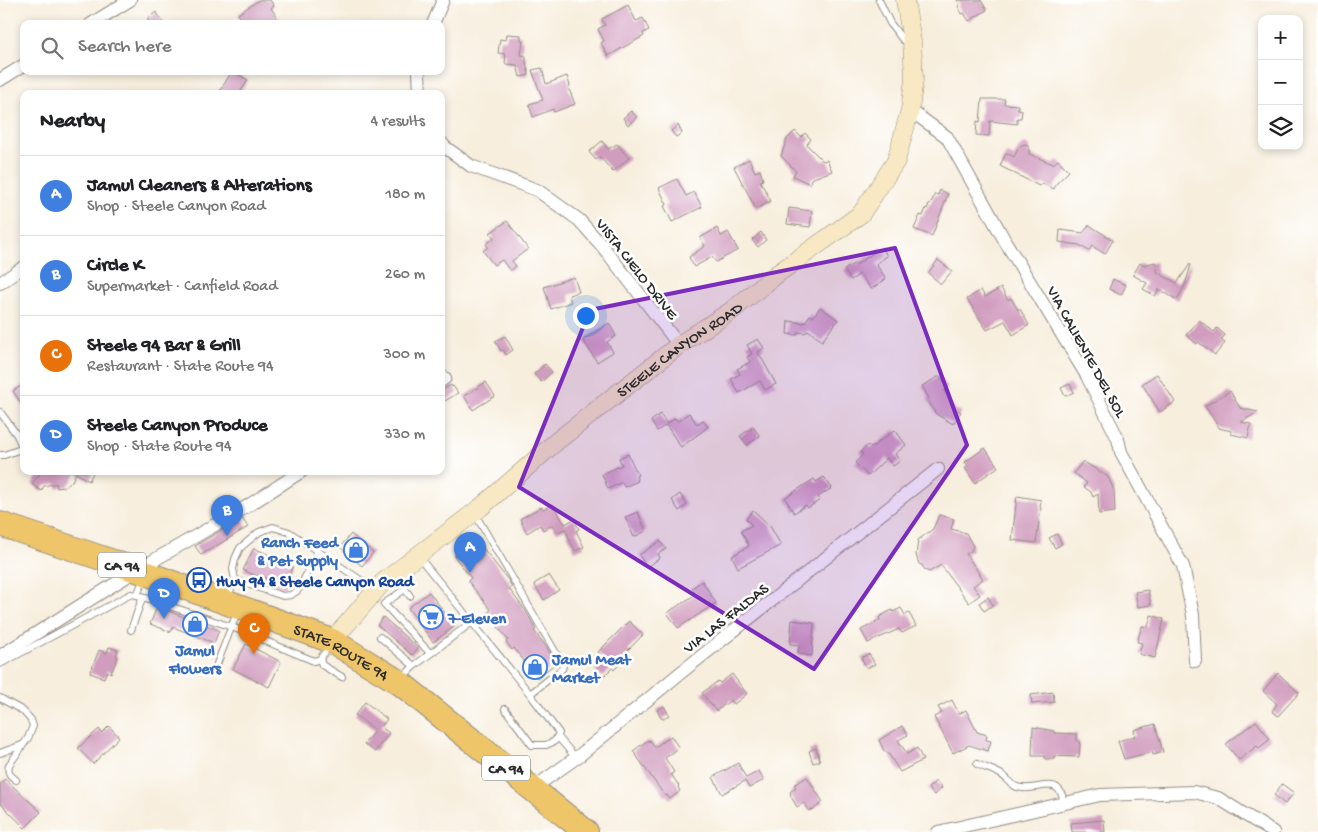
<!DOCTYPE html>
<meta charset="utf-8">
<style>
:root{--surface:#fff;--page:#f2f2f2;--text:#202124;--muted:#757577;--line:#e0e0e0;--accent:#7c3aed}
body{margin:0;font-family:"Gochi Hand",sans-serif;background:var(--page);color:var(--text)}
.controls{position:absolute;right:15px;top:15px;display:grid;overflow:hidden;border-radius:10px;box-shadow:0 2px 8px #0003}
.controls button{width:45px;height:45px;display:grid;place-items:center;padding:0;border:0;border-bottom:1px solid var(--line);background:var(--surface);color:var(--text);font:25px sans-serif}
.you{position:absolute;left:585px;top:315px;width:18px;height:18px;margin:-12px;border:4px solid #fff;border-radius:50%;background:#1a73e8;box-shadow:0 0 0 8px #1a73e833}
.badge{display:grid;place-items:center;width:32px;height:32px;border-radius:50%;background:var(--accent);color:#fff;font-size:16px;font-weight:700}
.pin{position:absolute;translate:-50% -41px;filter:drop-shadow(0 1px 2px #0008)}
.pin::after{content:'';position:absolute;top:26px;width:18px;height:15px;background:inherit;clip-path:polygon(0 0,100% 0,50% 100%)}
.list{margin:0;padding:0;list-style:none}
h2{display:flex;justify-content:space-between;align-items:center;height:65px;margin:0;padding:0 20px;font-size:21px}
h2 small{font-size:16px;font-weight:400;color:var(--muted)}
.list li{display:grid;grid-template-columns:32px 1fr auto;gap:15px;align-items:center;box-sizing:border-box;height:80px;padding:0 20px;border-top:1px solid var(--line)}
.list b{display:block;font-size:19px;white-space:nowrap}
.list p{margin:0;font-size:16px;white-space:nowrap;color:var(--muted)}
.list em{font-size:16px;font-style:normal;color:var(--muted)}
.icon{flex:none;width:28px;height:28px;fill:none;stroke:currentColor;stroke-width:2;stroke-linecap:round;stroke-linejoin:round}
.map{position:relative;flex:none;width:1318px;height:832px;overflow:hidden}
.search{position:absolute;background:var(--surface);box-shadow:0 2px 8px #0003;left:20px;top:20px;width:425px;height:55px;display:flex;align-items:center;gap:12px;box-sizing:border-box;padding:0 18px;border-radius:10px;color:var(--muted);font-size:19px}
.panel{position:absolute;background:var(--surface);box-shadow:0 2px 8px #0003;left:20px;top:90px;width:425px;height:385px;border-radius:10px}
.map>svg:first-child{display:block}
.building{fill:#d19dbf}
.lines{fill:none;stroke-linecap:round;stroke-linejoin:round}
.lane-casing{stroke:#918c84;stroke-width:8}
.street-casing{stroke:#918c84;stroke-width:14}
.secondary-casing{stroke:#918c84;stroke-width:19}
.highway-casing{stroke:#918c84;stroke-width:26}
.lane{stroke:#fff;stroke-width:6}
.street{stroke:#fff;stroke-width:12}
.secondary{stroke:#f8e8c3;stroke-width:18}
.highway{stroke:#eec569;stroke-width:24}
.marked{fill:#7b2cbf;fill-opacity:0.2;stroke:#7b2cbf;stroke-width:4;stroke-linejoin:round}
.labels{text-anchor:middle;stroke-width:5;stroke-linejoin:round;paint-order:stroke}
.shield{fill:#fff;stroke:#6b6b6b;stroke-width:1}
.shield-label{font-size:15px;font-weight:bold;fill:#2b2b2b}
.street-label{font-size:16px;fill:#2b2b2b;stroke:#fff}
.shop-label{font-size:16px;font-weight:bold;fill:#366cbe;stroke:#fff;text-anchor:start}
.transit-label{font-size:16px;font-weight:bold;fill:#164399;stroke:#fff;text-anchor:start}
</style>
<div class="map">
<svg width="1318" height="832" viewBox="0 0 1318 832">
<rect width="100%" height="100%" fill="#fff"/>
<filter id="ink" filterUnits="userSpaceOnUse"><feTurbulence type="fractalNoise" baseFrequency=".02" numOctaves="2"/><feDisplacementMap in="SourceGraphic" scale="10" xChannelSelector="R" yChannelSelector="G"/><feConvolveMatrix kernelMatrix="1 2 1 2 8 2 1 2 1" color-interpolation-filters="sRGB"/></filter>
<filter id="wash" filterUnits="userSpaceOnUse"><feTurbulence type="fractalNoise" baseFrequency=".0096" numOctaves="4" result="noise"/><feDisplacementMap in="SourceGraphic" scale="20" xChannelSelector="R" yChannelSelector="G"/><feGaussianBlur stdDeviation="1.12" result="paint"/><feColorMatrix in="noise" values="0 0 0 0 0 0 0 0 0 0 0 0 0 0 0 0 0 1.4 0 .05"/><feComposite in="paint" operator="in"/></filter>
<g filter="url(#wash)">
<rect width="100%" height="100%" fill="#f7eedd"/>
<g id="blocks">
<path class="building" d="M259,0H270L274,6L271,8L281,24H245L238,14Z
M957,0H981L987,10L969,21L964,13L962,14L958,6L960,5Z
M628,5L636,21L643,18L649,30L643,33L644,36L608,56L601,43L604,41L598,29L605,25L602,19Z
M156,12L164,24H151L147,19Z
M507,34L521,35V40L523,41L521,55L526,56V62L529,75L520,77L517,65L505,64L506,54L498,53L500,39L506,40Z
M542,68L546,84L567,76L570,86L568,87L575,104L554,112L553,109L533,117L529,104L543,100L532,70Z
M232,71L248,80L239,94H218Z
M982,99H1005L1004,104L1018,105V109L1022,110L1021,118H1017V124L990,121L989,136L976,135L977,121L980,122Z
M631,111L637,117L628,125L623,118Z
M678,125L682,133L676,137L671,131Z
M795,131L801,137L805,133L811,139L807,144L809,147L823,161L827,160L832,171L811,179L810,184L793,176L796,171L781,156L787,139Z
M602,141L608,149L617,144L629,158L613,172L600,157L596,160L589,152Z
M1026,144L1029,147V154L1053,164L1058,160L1069,171L1055,185L1054,189L1043,184L1039,186L1000,166L1006,153L1014,157L1018,149L1022,145Z
M749,159L755,172L760,170L763,180L760,181L771,201L756,209L734,167Z
M677,179L686,196L694,192L702,207L672,222L664,206L667,205L659,188Z
M940,190L948,194L932,236L914,229L920,215L923,216L926,208L927,209L929,204L930,205L935,194L938,195Z
M789,208L812,211L810,227L787,224Z
M507,221L528,249L512,261L516,266L510,271L502,260L494,265L483,251L488,247L486,244L494,238L490,233Z
M1089,225L1113,240L1105,254L1092,246L1089,251L1079,245L1059,242L1060,230L1083,233Z
M717,228L721,236L728,232L738,250L716,262L712,257L694,267L689,257L705,246L700,238Z
M761,232L766,240L758,247L752,240Z
M882,247L887,256L876,264L886,279L871,289L860,274L851,280L844,270L855,263L856,265Z
M938,260L952,271L941,284L928,273Z
M1155,262L1158,273L1177,283L1190,264L1191,265L1185,285L1177,300L1159,289L1155,296L1143,289L1147,283L1133,275L1140,263L1144,265Z
M574,277L579,292L569,295L571,302L551,309L544,287Z
M1113,279L1126,285L1121,295L1109,289Z
M1001,288L1008,300L1011,298L1018,310L1020,309L1029,325L1013,335L1005,321L987,330L967,299L981,290L985,297Z
M820,307L838,320L822,341L808,330L805,333L798,332L797,335L787,334L788,321L804,323L810,315L813,317Z
M1199,320L1214,332L1217,328L1225,335L1221,340L1225,343L1215,355L1205,347L1198,342L1197,344L1186,335Z
M609,323L616,336L607,342L613,352L597,362L583,340Z
M505,336L513,350L506,355L503,350L501,351L495,341Z
M758,339L764,348L758,352L776,384L765,390L760,381L739,393L731,379L740,374L737,369L750,362L747,357L752,354L747,345Z
M545,364L552,372L541,382L534,374Z
M1157,374L1175,402L1160,412L1142,384Z
M940,376L948,388L944,391L955,409L961,412L953,424L936,414L927,399L929,398L922,386Z
M486,382L495,396L473,410L464,396Z
M24,384V408L13,391Z
M1070,384L1074,392L1065,396L1061,388Z
M451,385L452,387L453,386L458,393L445,401L441,395V391Z
M1230,391L1240,408L1258,412L1241,422L1251,424L1248,438L1231,434V431L1219,428L1205,406Z
M689,413L697,424L703,420L708,427L681,447L666,425L657,431L651,421L660,414L667,424L675,418L678,421Z
M753,427L760,436L747,445L740,436Z
M895,430L906,445L895,454L900,461L893,466L887,458L868,476L855,463L863,454L860,452L868,445L871,448Z
M985,448L998,467L975,483L965,468L968,466L965,462Z
M628,454L638,475L636,476L638,481L624,487L622,482L608,489L602,474L622,465L619,458Z
M1083,461L1108,477L1114,490L1115,512L1099,514L1098,494L1093,497L1091,492L1084,487L1087,483L1074,473Z
M42,471H94L89,481L76,473L72,481L67,486L57,488L56,483L44,486L41,491L32,484Z
M824,477L832,488L818,497L820,500L808,508L806,505L794,513L785,498L814,479L816,482Z
M680,494L687,505L679,511L672,500Z
M1017,496L1041,500L1040,507L1041,508L1036,543L1012,540Z
M552,504L565,524L574,519L579,529L576,531L584,547L575,551L565,529L557,532L552,525L543,530L540,525L527,533L520,519L541,507L544,509Z
M753,510L770,526L781,545L738,568L732,556L749,546L741,531L752,525L746,519Z
M638,512L646,531L634,537L625,517Z
M939,515L954,519L951,529L966,533L973,546L971,551L966,554L983,579L973,586L980,595L969,603L941,565L929,572L925,570L922,565L919,564L916,555L918,540L933,529Z
M242,518L248,527L201,555L195,546Z
M351,534L373,553L362,566L340,547Z
M1057,534L1062,544L1055,548L1049,538Z
M476,539L508,580L512,587L509,589L525,610L536,629L534,631L546,646L556,663L537,678L514,648L512,650L506,642L508,640L487,613L491,610L468,581L471,578L454,556Z
M660,541L666,549L658,554L660,558L647,567L639,555Z
M254,548L293,566L284,588L264,577L263,579L243,570Z
M549,575L559,590L544,600L534,584Z
M702,581L716,603L678,628L667,613L696,594L692,588Z
M1148,590L1151,605L1138,607L1135,592Z
M429,592L455,626L433,642L408,608Z
M988,597L993,605L984,611L979,603Z
M157,607L219,630L214,643L173,627L171,632L150,624Z
M901,608L905,615L909,613L916,626L902,633L899,629L868,643L861,630L880,620L879,617L892,610L893,612Z
M1151,615L1164,619L1155,658L1139,654L1142,643L1137,642L1142,626L1148,627Z
M383,617L418,648L412,655L377,625Z
M792,620L814,623L812,656L798,654L799,645L790,644Z
M629,621L643,635L628,650L630,652L624,658L625,659L614,670L612,668L603,677L595,670L605,660L598,652Z
M246,644L281,662L269,687L233,669Z
M109,647L118,650L116,656L118,657L111,673L107,671L104,678L90,673L99,650L107,653Z
M869,654L875,664L867,668L861,658Z
M1278,673L1299,693L1278,716L1272,711L1277,704L1263,691Z
M732,674L747,694L734,704L731,700L716,711L702,693L718,681L720,683Z
M1053,692L1054,702L1032,704L1031,695Z
M952,700L959,714L966,710L977,732L987,735L986,740L991,741L988,751L969,745L953,753L934,717L942,713L938,707Z
M365,702L387,719L381,727L389,733L375,752L364,744L375,730L355,715Z
M664,706L669,715L662,719L657,710Z
M1256,721L1270,739L1259,748L1257,746L1239,760L1226,744Z
M1155,724L1163,752L1153,755L1152,752L1124,759L1118,741L1135,736L1134,730Z
M109,726L119,737L93,764L78,748L99,729L102,733Z
M902,726L908,735L898,740L907,754L917,748L923,760L900,772L888,753L884,751L879,740Z
M1033,727L1054,731V733L1077,734V741H1079L1080,745L1079,757L1054,756V759H1045V756H1032Z
M671,736L679,748L665,758L674,772L671,774L679,786L678,787L680,791L670,799L667,795L665,796L633,751L648,740L649,742L650,740L655,747Z
M816,748L820,761L813,763L809,751Z
M738,763L746,778L759,771L764,780L749,788L745,781L722,794L713,777Z
M807,777L823,802L813,810L812,809L809,811L804,803L797,807L790,795L791,794L790,792L796,787L794,785Z
M5,779L41,812L25,828L0,803V784Z
M936,781L942,788L934,795L928,788Z
M1282,784L1294,793L1285,804L1274,795Z
M1104,820L1105,832H1072L1071,823Z"/>
</g>
</g>
<g filter="url(#ink)">
<use href="#blocks" fill-opacity="0" stroke="#918c84" stroke-width="1"/>
<g class="lines">
<defs>
<path id="lane" d="M879,0L890,23L903,40L910,41
M0,412L17,435L23,449
M0,455H4L24,448
M475,514L563,665L562,669L530,694L559,733L555,741L546,745H532L505,709
M419,557L530,694
M145,577L137,595L232,627L314,661L320,659L330,645
M235,580L283,596L291,595L297,591L301,585L318,552
M410,596L405,589L384,604L430,653
M227,598L235,580L233,569L235,559L240,548L259,532L273,527L289,532L374,589
M131,630L143,596
M380,637L414,666
M320,659L322,665L342,677
M0,664L131,594L137,595
M215,669L238,610
M401,679L414,666L472,622
M0,698L23,711L31,720L33,726L28,738L9,765C7,773 10,775 16,780
M558,737L576,758
M0,753L22,745
M977,764C985,768 994,770 1002,775C1007,778 1011,785 1017,787C1036,794 1059,771 1064,803"/>
<path id="street" d="M91,24L130,0
M433,24L443,0
M419,71L420,94
M0,80L24,65
M910,110L947,137L1005,241L1087,376L1118,439L1121,452L1183,566L1193,615L1195,661
M441,142L445,147L471,166L537,190L579,220L603,247L679,345
M0,283L24,267
M441,381L445,378
M0,656L137,570L246,507L302,471
M532,789L580,755L679,674L938,469
M938,832L1100,795L1194,792L1218,798L1273,832"/>
<g id="secondary">
<path id="s1" d="M332,641L383,582L480,508L557,441L679,345L731,311L777,274L861,214L896,161L910,110L914,79L912,41L905,0"/>
</g>
<g id="highway">
<path id="s2" d="M0,524L137,570L332,641L399,682L586,832"/>
</g>
</defs>
<use href="#lane" class="lane-casing"/>
<use href="#street" class="street-casing"/>
<use href="#secondary" class="secondary-casing"/>
<use href="#highway" class="highway-casing"/>
<use href="#lane" class="lane"/>
<use href="#street" class="street"/>
<use href="#secondary" class="secondary"/>
<use href="#highway" class="highway"/>
</g>
</g>
<path class="marked" d="M895,248L967,445L814,669L519,487L590,310Z"/>
<defs>
<symbol id="shop-ring" viewBox="-11 -11 22 22"><circle r="9.5" fill="#fff" stroke="#3f7fe0" stroke-width="1.5"/><path d="M-5-2.5h2.3a2.7 3.5 0 0 1 5.4 0H5L5.5 6h-11ZM-1.5-2.5h3a1.5 2.3 0 0 0-3 0Z" fill="#3f7fe0"/></symbol>
<symbol id="bus-ring" viewBox="-11 -11 22 22"><circle r="9.5" fill="#fff" stroke="#1a4fb4" stroke-width="1.5"/><path d="M-5-6H5V4H4V6H2V4H-2V6H-4V4H-5ZM-3.5-4V0h7V-4ZM-3.5 1.2v1.5H-2V1.2ZM2 1.2v1.5H3.5V1.2Z" fill="#1a4fb4"/></symbol>
<symbol id="supermarket-ring" viewBox="-11 -11 22 22"><circle r="9.5" fill="#fff" stroke="#3f7fe0" stroke-width="1.5"/><path d="M-6-5.5h2.5l.6 2H6L4.5 2H-2.5L-4.4-4H-6ZM-1.5 3.2a1.3 1.3 0 1 0 .1 0ZM3 3.2a1.3 1.3 0 1 0 .1 0Z" fill="#3f7fe0"/></symbol>
</defs>
<g fill-rule="evenodd">
<use href="#shop-ring" x="342" y="536" width="28" height="28"/>
<use href="#bus-ring" x="185" y="566" width="28" height="28"/>
<use href="#supermarket-ring" x="417" y="603" width="28" height="28"/>
<use href="#shop-ring" x="181" y="610" width="28" height="28"/>
<use href="#shop-ring" x="521" y="653" width="28" height="28"/>
</g>
<g class="labels">
<g class="shield">
<rect x="98" y="552.5" width="48" height="25" rx="4"/>
<rect x="482" y="755.5" width="48" height="25" rx="4"/>
</g>
<g class="shield-label">
<text x="122" y="570">CA 94</text>
<text x="506" y="773">CA 94</text>
</g>
<g class="street-label">
<text transform="translate(638 268) rotate(52)" y="6">VISTA CIELO DRIVE</text>
<text dy="6" stroke="none"><textPath href="#s1" startOffset="455">STEELE CANYON ROAD</textPath></text>
<text transform="translate(1088 351) rotate(61)" y="6">VIA CALIENTE DEL SOL</text>
<text transform="translate(725 617) rotate(-38)" y="6">VIA LAS FALDAS</text>
<text dy="6" stroke="none"><textPath href="#s2" startOffset="365">STATE ROUTE 94</textPath></text>
</g>
<g class="shop-label">
<text x="338" y="547" text-anchor="end">Ranch Feed<tspan x="338" dy="18">&amp; Pet Supply</tspan></text>
<text x="448" y="623">7-Eleven</text>
<text x="195" y="655" text-anchor="middle">Jamul<tspan x="195" dy="18">Flowers</tspan></text>
<text x="552" y="664">Jamul Meat<tspan x="552" dy="18">Market</tspan></text>
</g>
<g class="transit-label">
<text x="216" y="586">Hwy 94 &amp; Steele Canyon Road</text>
</g>
</g>
</svg>
<div class="controls">
<button>+</button>
<button>−</button>
<button><svg class="icon" aria-label="layers" viewBox="0 0 24 24"><path d="M12 4l9 5-9 5-9-5zM3 14l9 5 9-5"/></svg></button>
</div>
<div class="you"></div>
<div class="pin badge" style="left:470px;top:573px;background:#3f7fe0">A</div>
<div class="pin badge" style="left:227px;top:536px;background:#3f7fe0">B</div>
<div class="pin badge" style="left:254px;top:654px;background:#e8710a">C</div>
<div class="pin badge" style="left:164px;top:619px;background:#3f7fe0">D</div>
<div class="search"><svg class="icon" aria-label="search" viewBox="0 0 24 24"><circle cx="10" cy="10" r="6"/><path d="M15 15l6 6"/></svg>Search here</div>
<section class="panel">
<h2>Nearby<small>4 results</small></h2>
<ul class="list">
<li><span class="badge" style="background:#3f7fe0">A</span><div><b>Jamul Cleaners &amp; Alterations</b><p>Shop · Steele Canyon Road</p></div><em>180 m</em></li>
<li><span class="badge" style="background:#3f7fe0">B</span><div><b>Circle K</b><p>Supermarket · Canfield Road</p></div><em>260 m</em></li>
<li><span class="badge" style="background:#e8710a">C</span><div><b>Steele 94 Bar &amp; Grill</b><p>Restaurant · State Route 94</p></div><em>300 m</em></li>
<li><span class="badge" style="background:#3f7fe0">D</span><div><b>Steele Canyon Produce</b><p>Shop · State Route 94</p></div><em>330 m</em></li>
</ul>
</section>
</div>
